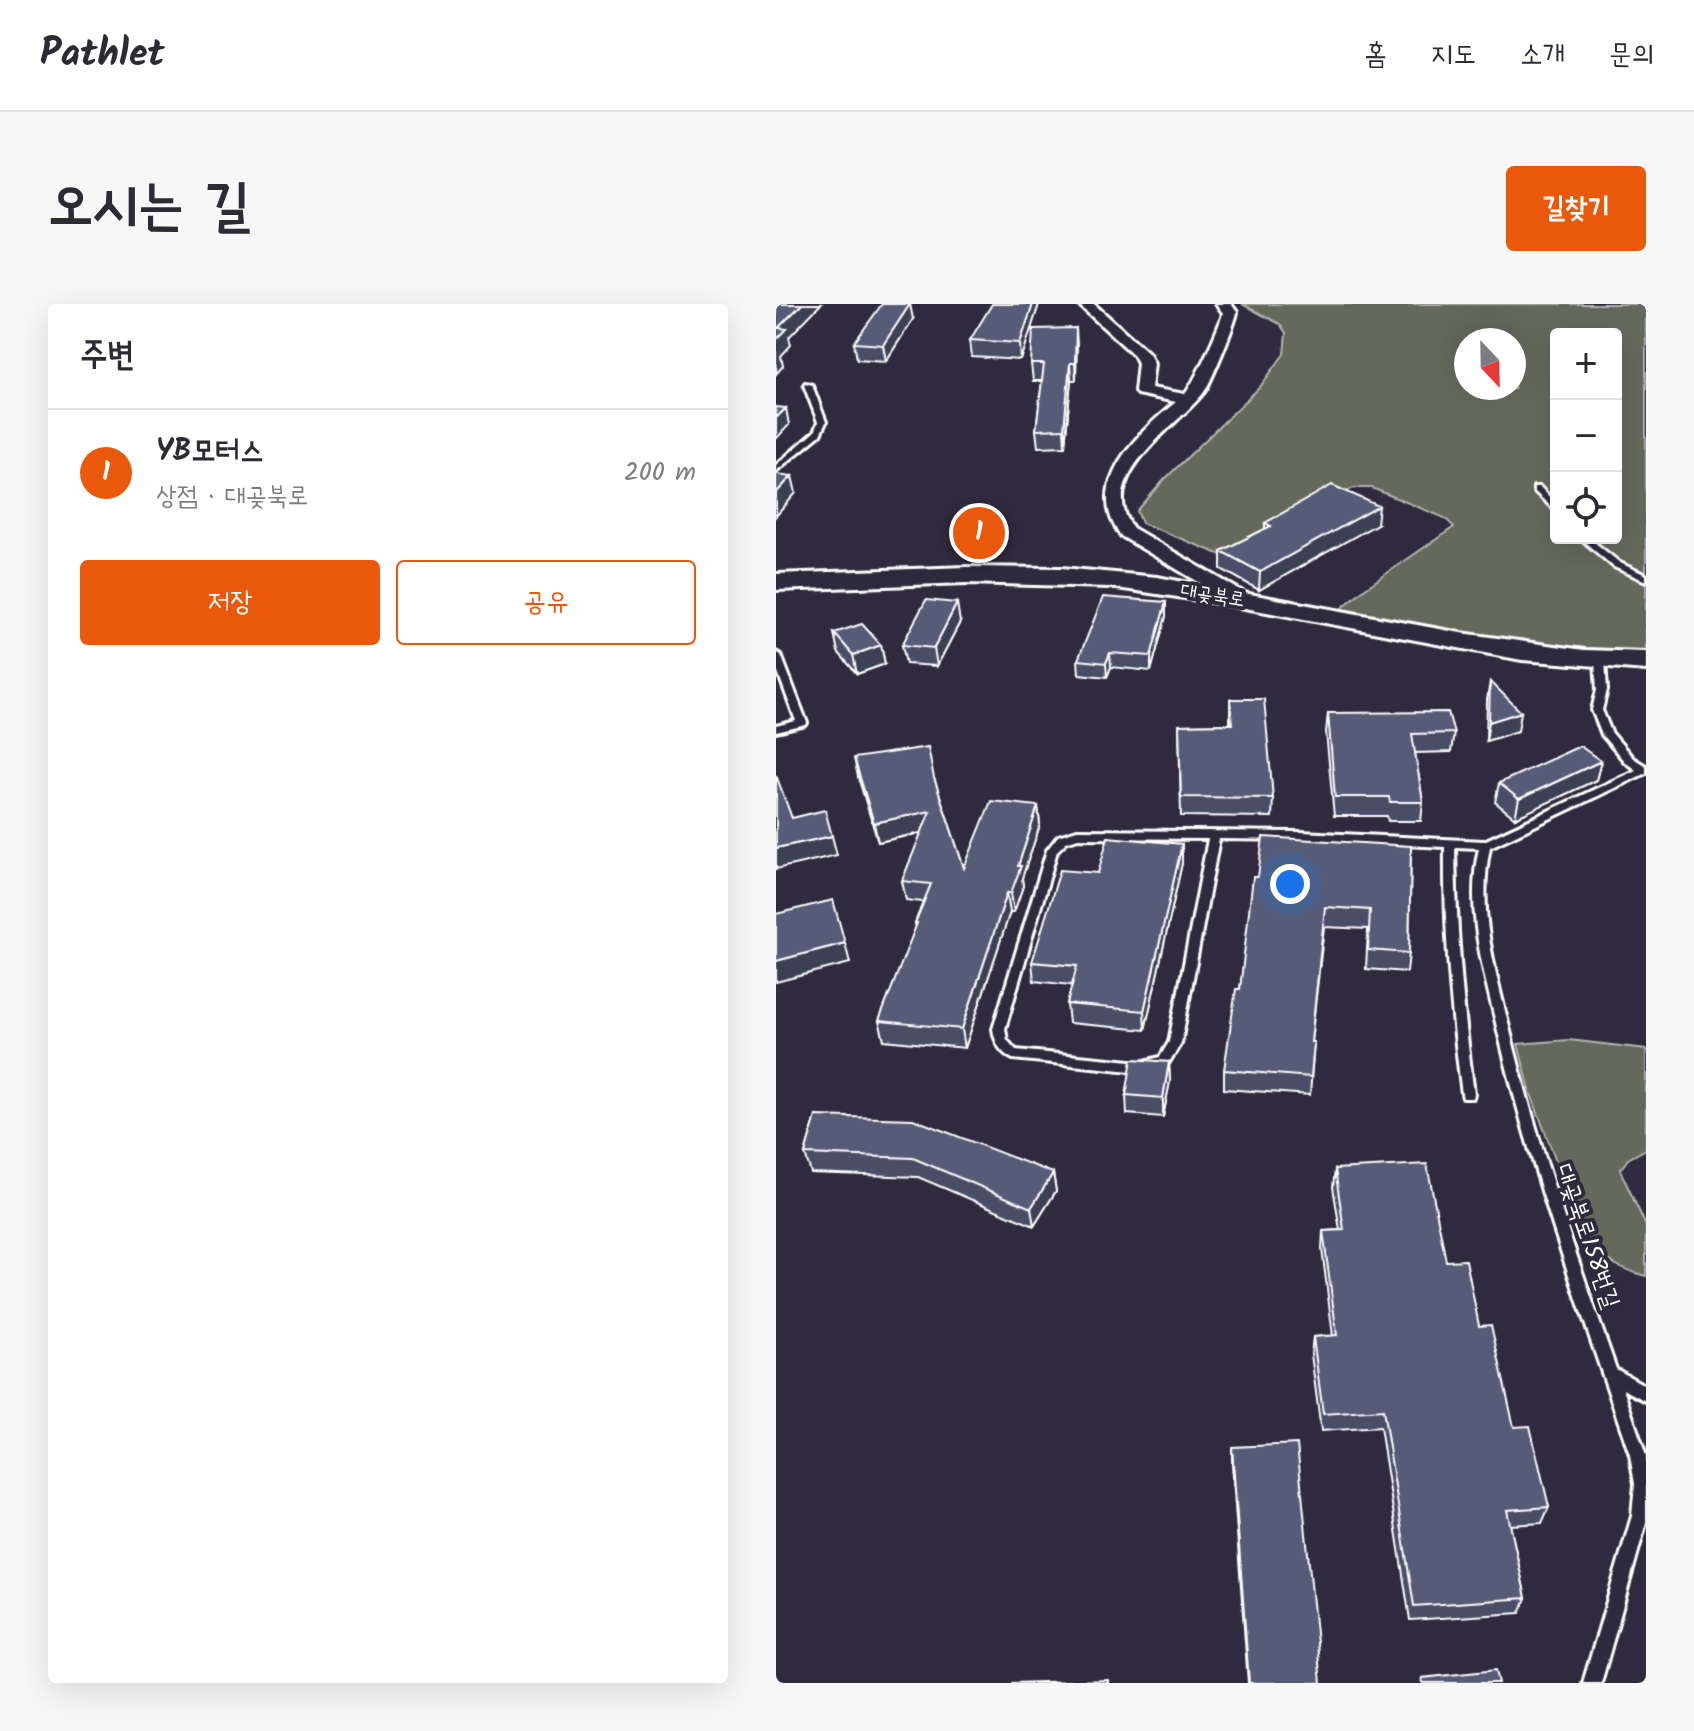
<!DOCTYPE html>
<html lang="ko">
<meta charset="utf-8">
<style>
:root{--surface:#fff;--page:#f7f7f7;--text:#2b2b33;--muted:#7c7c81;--line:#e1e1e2;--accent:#ea580c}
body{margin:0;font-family:Kalam,"Poor Story",sans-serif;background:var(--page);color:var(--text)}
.controls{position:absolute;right:24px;top:24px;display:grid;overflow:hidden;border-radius:8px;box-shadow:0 8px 32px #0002}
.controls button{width:72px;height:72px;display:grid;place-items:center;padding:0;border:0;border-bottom:2px solid var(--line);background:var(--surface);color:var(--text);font:40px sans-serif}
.compass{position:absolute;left:678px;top:24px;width:72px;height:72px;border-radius:50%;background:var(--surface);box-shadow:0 8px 32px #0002;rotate:158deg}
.you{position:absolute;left:514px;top:580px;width:28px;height:28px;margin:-20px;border:6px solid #fff;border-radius:50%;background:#1a73e8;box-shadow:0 0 0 12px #1a73e833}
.badge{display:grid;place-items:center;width:52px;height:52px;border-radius:50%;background:var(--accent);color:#fff;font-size:26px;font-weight:700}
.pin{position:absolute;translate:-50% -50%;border:4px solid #fff;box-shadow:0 2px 8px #0006}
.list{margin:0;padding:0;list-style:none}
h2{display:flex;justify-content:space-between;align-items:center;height:104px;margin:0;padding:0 32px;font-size:34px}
h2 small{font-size:26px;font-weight:400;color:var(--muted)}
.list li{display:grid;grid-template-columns:52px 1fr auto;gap:24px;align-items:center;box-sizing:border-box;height:128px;padding:0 32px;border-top:2px solid var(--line)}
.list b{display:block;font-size:30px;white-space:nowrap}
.list p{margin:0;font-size:26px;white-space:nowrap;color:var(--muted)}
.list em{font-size:26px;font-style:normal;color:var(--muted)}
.actions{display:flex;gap:16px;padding:24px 32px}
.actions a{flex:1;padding:18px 0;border:2px solid var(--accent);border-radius:8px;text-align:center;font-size:28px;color:var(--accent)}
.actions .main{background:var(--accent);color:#fff}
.icon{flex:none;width:44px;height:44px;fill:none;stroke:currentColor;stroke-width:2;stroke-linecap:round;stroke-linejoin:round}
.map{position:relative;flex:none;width:870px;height:1379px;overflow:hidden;border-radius:8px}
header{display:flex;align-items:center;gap:48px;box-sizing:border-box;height:112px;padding:0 40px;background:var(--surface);border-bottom:2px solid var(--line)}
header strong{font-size:38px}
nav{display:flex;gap:44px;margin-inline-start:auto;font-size:28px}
.intro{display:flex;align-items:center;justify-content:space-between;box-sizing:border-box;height:192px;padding:0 48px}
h1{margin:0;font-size:56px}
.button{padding:20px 36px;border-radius:8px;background:var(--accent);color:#fff;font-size:28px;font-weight:700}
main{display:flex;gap:48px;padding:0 48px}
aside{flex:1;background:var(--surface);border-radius:8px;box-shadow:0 8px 32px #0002}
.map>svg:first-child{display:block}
.green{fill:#65695c;stroke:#b2b4ae;stroke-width:2;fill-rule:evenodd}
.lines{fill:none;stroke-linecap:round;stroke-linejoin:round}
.lane-casing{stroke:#fff;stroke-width:6}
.street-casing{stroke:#fff;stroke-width:6}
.secondary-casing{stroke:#fff;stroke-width:6}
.lane{fill:#2f2a3d;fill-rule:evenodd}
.street{fill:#2f2a3d;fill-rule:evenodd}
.secondary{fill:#2f2a3d;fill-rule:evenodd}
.wall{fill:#4a4e66;stroke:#fff;stroke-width:2}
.shaded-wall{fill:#3c4053;stroke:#fff;stroke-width:2}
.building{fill:#565b77;stroke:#fff;stroke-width:2}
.labels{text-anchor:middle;stroke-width:8;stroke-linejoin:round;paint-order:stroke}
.far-street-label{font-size:20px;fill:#fff;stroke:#2f2a3d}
.street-label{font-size:24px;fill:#fff;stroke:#2f2a3d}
</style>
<header>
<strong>Pathlet</strong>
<nav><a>홈</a><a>지도</a><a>소개</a><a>문의</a></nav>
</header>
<div class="intro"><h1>오시는 길</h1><a class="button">길찾기</a></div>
<main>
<aside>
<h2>주변<small></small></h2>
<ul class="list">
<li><span class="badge">1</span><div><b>YB모터스</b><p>상점 · 대곶북로</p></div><em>200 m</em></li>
</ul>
<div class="actions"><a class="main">저장</a><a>공유</a></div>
</aside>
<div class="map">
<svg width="870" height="1379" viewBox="0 0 870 1379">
<rect width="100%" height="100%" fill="#2f2a3d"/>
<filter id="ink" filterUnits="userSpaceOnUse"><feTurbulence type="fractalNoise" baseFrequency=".0125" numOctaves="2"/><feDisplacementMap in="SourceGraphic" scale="16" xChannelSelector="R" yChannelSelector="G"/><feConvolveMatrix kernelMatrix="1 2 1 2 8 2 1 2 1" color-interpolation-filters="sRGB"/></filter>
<g filter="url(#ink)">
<path class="green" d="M466,0H870V347C767,345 665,326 565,305L588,285L678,223L669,214L596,184H577L454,249L445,251L366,219L361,207L389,175L484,83L508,50L510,29L504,20ZM780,30H840V234H780ZM690,36H738V84H690Z
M793,736L870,745V845L852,855L844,866L870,922V972C837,964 819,950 803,920L755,790L742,740Z"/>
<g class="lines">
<defs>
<path id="lane" d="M29,79L36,81L50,118L44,131L0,167V161L38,128L42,118L28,81Z
M758,183H764L780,200V207L758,187Z
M804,234H813L844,259L870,271V277L838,263Z
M0,348L5,351L31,419L30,421L0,428V422L20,417L0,363Z
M824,354L829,357L831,386L826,406L835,428L857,454L870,462V469L714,543C701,604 718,663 733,723C761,839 800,952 840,1065L870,1082V1097L847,1085L870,1152V1219L825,1379H807L856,1212L859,1180L854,1151C806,1009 755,869 721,723C707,664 689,605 703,544L679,543C680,626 687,708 698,790L697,794H687L686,790C675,708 668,626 669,543L525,536L443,535L405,739L392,760L365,768L237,755C224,749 219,738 217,725L271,546L282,532L301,526L525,528L708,537L860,466L849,458L826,431L816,406L821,386L819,357ZM302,534L432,535L393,738L384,753L365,758L240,746L231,736L229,725L281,547L290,538Z"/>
<path id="street" d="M302,0H318L373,49L378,59L375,84L409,90C417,82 445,20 447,9L440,0H455L461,8C460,17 434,81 428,88C402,123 318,171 357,224L467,288L470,292L467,296H453L345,232C307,181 360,130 400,98L361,90L359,87L362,59L358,51Z"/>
<path id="secondary" d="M190,263L286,264L381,273L685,329L808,346L870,348V366L746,356L442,299L334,283L190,279L0,286V270Z"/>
</defs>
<use href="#lane" class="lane-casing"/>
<use href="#street" class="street-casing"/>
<use href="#secondary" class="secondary-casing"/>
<use href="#lane" class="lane"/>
<use href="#street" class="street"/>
<use href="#secondary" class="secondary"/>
</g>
<path class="wall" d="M263,0L245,56L196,53L194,36Z
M137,15L110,57L81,55L78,39Z
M300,24V76H295L289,142L262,143L260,126L266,77H257L255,60Z
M489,219L601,220L483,286L445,265V247L489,225Z
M390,298V312L375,367L335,363L331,373L303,370L302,356Z
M184,318L161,362L130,360L126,341Z
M58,329L105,341L109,360L81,370L62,348Z
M714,377L742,427L710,437L711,396Z
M454,395L497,494L496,513L405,512L403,421L454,420Z
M552,409L678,429L675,448L639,449L647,498L645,517H612L611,512H558L550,428Z
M78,454L158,474L188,564L262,502L264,521L246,574L247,582L238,608H234L189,744L108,736L103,717L140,624L139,619L147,598L130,596L126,577L146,529L102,538L82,473Z
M825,457L820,476L739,514L719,498L723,479Z
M406,540V559L369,726L293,719L291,700L296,681L258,677L256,658L322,569Z
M635,542L633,649L631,668L590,665L592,625L548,623L535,738H538L534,791L448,785V766L464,685L482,573Z
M393,758L394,777L387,813L351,810L350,791Z
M40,812L277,869L280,887L258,922L142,873L35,869L29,850Z
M559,865L670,957L703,1022L738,1123L773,1203L766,1219L734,1221L750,1294L744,1309L634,1316L604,1123L545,1127L535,1050L537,1033L557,1032L546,945L547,927L564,926L557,883Z
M456,1143L545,1379H472L456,1160Z"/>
<path class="shaded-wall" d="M26,0H45L13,33L15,41L5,52L7,62L0,70V36L2,24Z
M134,0L137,15L110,57L107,41Z
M257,0H263L245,56L244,39Z
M300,24L301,40L300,76L299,59Z
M294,59L295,76L289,142L288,125Z
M10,104L13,121L0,135V114Z
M16,172L20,189L0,212V189Z
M603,202L601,220L483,286L484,268Z
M390,298V312L375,367V352Z
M181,299L184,318L161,362L158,344Z
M105,341L109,360L81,370L77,351Z
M334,349L335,363L331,373L330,359Z
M745,408L742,427L710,437L713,418Z
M825,457L820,476L739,514L743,495Z
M262,502L264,521L246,574L247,582L238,608L235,589L242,562Z
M154,507L158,526L102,538L98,519Z
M56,532L61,551L0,565V544Z
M406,540V559L369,726L368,707Z
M231,589L234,608L189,744L186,725Z
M69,639L74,659L0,678V657Z
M393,758L394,777L387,813V794Z
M277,869L280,887L258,922L255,904Z"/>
<path class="building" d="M0,0H26L2,24L11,25L0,36Z
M106,0H134L107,41L78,39Z
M216,0H257L244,39L194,36Z
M300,24L299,59H294L288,125L260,126L268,60H255L257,25Z
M0,103L10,104L0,114Z
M0,170L16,172L0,189Z
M556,181L603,202L484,268L445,247L495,222L489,219Z
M327,293L390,298L375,352L334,349L330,359L302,356Z
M150,296L181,299L158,344L126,341Z
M86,320L105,341L77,351L58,329Z
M714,377L745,408L713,418Z
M454,395H488L497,494L405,493L403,421L456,420Z
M672,408L678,429L636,430L647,498H614L613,493H559L552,409Z
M804,442L825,457L743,495L723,479Z
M152,443L158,474L188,564L215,497L262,502L242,562H245L235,589H231L186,725L103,717L141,619H139L155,580L126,577L154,507L98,519L78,454Z
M0,471L16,514L49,506L56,532L0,544Z
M332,533L406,540L368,707L291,700L301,662L256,658L284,566L322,569Z
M487,533L635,542L633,649L592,646L594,606L549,603L535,738H538L535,773L448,766L460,685H464L477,573H482Z
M57,596L69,639L0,657V610Z
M356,755L393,758L387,794L350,791Z
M40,812L137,815L277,869L255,904L137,854L29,850Z
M651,860L670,957L690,956L703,1022L715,1021L738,1123L754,1122L773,1203L731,1206L750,1294L638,1302L607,1106L547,1110L537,1033L561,1031L547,927L568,926L559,865Z
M521,1140L545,1379H473L456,1143Z
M720,1366L723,1379H647L646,1374Z
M332,1376V1379H235Z"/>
</g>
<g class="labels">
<g class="far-street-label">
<text transform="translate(437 290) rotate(9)" y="7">대곶북로</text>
</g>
<g class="street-label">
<text transform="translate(812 932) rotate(71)" y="8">대곶북로158번길</text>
</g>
</g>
</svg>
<div class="controls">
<button>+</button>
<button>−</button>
<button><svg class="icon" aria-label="locate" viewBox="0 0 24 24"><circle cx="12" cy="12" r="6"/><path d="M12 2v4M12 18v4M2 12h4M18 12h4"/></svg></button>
</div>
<svg class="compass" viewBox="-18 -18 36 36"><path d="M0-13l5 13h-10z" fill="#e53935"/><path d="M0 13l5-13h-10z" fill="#7c7c81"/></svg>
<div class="you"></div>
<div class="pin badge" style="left:203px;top:229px">1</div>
</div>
</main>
